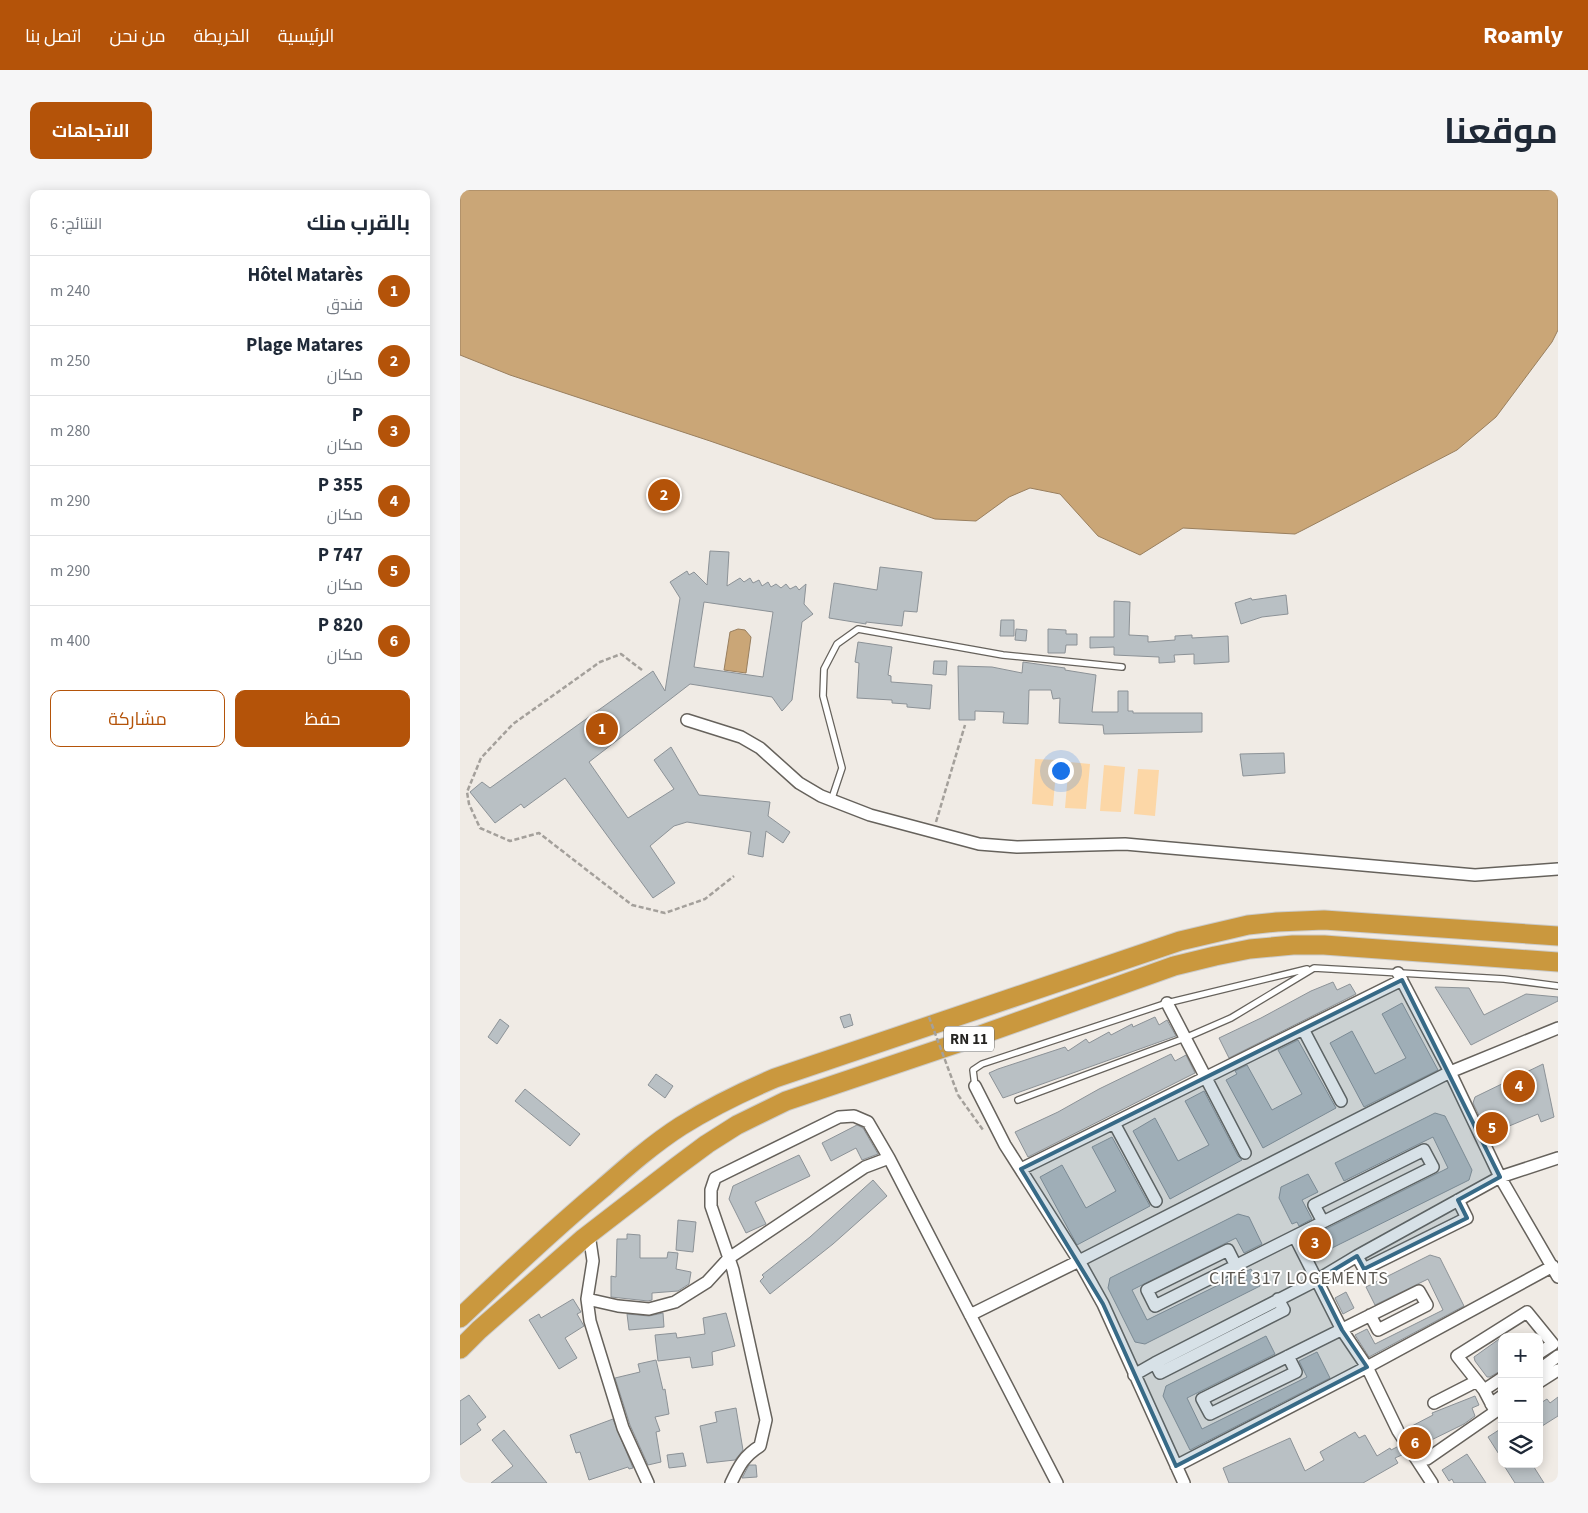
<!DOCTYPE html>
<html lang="ar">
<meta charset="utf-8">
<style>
:root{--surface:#fff;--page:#f6f6f7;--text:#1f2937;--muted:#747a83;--line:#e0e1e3;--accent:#b45309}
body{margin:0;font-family:"Source Sans 3",Cairo,sans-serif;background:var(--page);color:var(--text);direction:rtl}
.controls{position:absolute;right:15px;bottom:15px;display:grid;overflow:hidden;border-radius:10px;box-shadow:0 2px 12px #0003}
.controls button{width:45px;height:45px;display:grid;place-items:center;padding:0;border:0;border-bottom:1px solid var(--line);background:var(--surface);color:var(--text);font:25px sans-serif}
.you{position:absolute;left:600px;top:580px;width:18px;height:18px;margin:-12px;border:4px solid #fff;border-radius:50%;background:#1a73e8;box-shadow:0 0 0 8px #1a73e833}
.badge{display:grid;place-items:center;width:32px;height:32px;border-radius:50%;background:var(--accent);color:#fff;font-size:16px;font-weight:700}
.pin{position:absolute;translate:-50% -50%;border:2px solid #fff;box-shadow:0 1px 5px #0006}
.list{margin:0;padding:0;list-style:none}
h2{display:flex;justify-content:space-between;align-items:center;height:65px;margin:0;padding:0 20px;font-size:21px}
h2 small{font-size:16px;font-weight:400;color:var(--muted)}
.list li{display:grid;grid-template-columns:32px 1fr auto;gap:15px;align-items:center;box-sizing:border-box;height:70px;padding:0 20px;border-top:1px solid var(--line)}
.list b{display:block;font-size:19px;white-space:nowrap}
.list p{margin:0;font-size:16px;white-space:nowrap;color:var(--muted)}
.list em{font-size:16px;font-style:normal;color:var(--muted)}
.actions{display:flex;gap:10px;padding:15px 20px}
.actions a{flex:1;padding:11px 0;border:1px solid var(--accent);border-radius:10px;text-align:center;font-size:18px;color:var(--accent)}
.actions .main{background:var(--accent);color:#fff}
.icon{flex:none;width:28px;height:28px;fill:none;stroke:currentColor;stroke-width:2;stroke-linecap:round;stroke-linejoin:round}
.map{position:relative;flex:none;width:1098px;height:1293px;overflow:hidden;direction:ltr;border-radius:10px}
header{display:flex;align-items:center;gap:30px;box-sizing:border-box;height:70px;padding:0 25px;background:var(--accent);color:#fff}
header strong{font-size:24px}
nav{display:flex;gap:28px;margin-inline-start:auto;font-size:18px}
.intro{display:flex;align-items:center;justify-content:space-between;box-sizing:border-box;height:120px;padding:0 30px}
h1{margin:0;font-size:35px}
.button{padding:12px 22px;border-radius:10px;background:var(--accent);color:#fff;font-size:18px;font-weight:700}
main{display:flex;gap:30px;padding:0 30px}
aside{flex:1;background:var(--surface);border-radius:10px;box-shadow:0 2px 12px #0003}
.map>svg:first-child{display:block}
.green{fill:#fcd7a7}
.water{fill:#caa677;stroke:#997f5e}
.building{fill:#b9c0c4;stroke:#8c9297;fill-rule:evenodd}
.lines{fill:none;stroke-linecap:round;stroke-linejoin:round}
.service-casing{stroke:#66625c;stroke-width:8}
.minor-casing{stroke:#66625c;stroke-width:14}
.trunk-casing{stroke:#cbcbca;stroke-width:21}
.path{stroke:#a4a09b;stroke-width:2.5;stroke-dasharray:5 2.5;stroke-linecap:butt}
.service{stroke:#fff;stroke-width:5.5}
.minor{stroke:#fff;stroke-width:11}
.trunk{stroke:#ca983e;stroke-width:19}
.path-bridge{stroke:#a4a09b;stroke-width:2.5;stroke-dasharray:5 2.5;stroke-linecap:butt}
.marked{fill:#376a87;fill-opacity:0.2;stroke:#376a87;stroke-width:4;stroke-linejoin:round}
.labels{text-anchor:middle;stroke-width:4;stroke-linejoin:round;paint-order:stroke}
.shield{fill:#fff;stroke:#676664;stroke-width:1}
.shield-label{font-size:15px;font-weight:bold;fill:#262522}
.neighbourhood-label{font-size:18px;letter-spacing:1px;fill:#5b5751;stroke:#fff}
</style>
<header>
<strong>Roamly</strong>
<nav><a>الرئيسية</a><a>الخريطة</a><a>من نحن</a><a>اتصل بنا</a></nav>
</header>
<div class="intro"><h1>موقعنا</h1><a class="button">الاتجاهات</a></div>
<main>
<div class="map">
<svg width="1098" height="1293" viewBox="0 0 1098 1293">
<rect width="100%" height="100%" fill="#f0ebe5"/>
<path class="green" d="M575,569L597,570L593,616L572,614Z
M609,572L630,574L626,619L605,618Z
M644,575L665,577L661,622L640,621Z
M678,579L699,580L695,626L674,624Z"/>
<path class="water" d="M0,0H1098V140L1092,152L1036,227L997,260L843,340L835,344L723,338L680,365L638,346L600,304L570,298L549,307L516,331L475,329L250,251L50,185L0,165Z
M278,439L285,440L291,447L286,483L264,480L270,442Z"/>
<path class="building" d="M250,361L269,362L267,396L280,388L284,392L290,388L293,393L299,390L302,396L308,392L311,397L316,394L321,398L326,394L330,399L336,396L339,400L346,394L344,414L353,424L342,432L332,510L322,521L312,507L230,494L129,572L168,628L214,599L194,570L211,557L239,605L310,612L308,626L330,642L323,653L306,641L303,667L288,664L291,642L227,632L214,636L190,656L215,693L193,708L105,588L64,618L61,614L35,633L10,602L22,592L30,598L193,481L205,501L220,408L210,392L227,381L229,385L234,382L247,395ZM244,412L313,422L303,487L234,477Z
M420,377L462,382L457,422L444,421L442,436L406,432V434L369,428L374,393L417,400Z
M826,405L828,424L802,427L781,434L775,413L791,408L792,410Z
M654,411L670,412L669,445L688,446V452L715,450V446L732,445V448L768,446L769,472L734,474V464L714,465L715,472L699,473V467L654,465V457L630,458V447H654Z
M541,430H554V446H540Z
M556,439L567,440L566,451L555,450Z
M588,439L606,440V444H617V455H606L605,463H588Z
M398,452L432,457L428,485L431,486V492L472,495L470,519L447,517V514L432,513V510L397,508L399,473L395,472Z
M474,471H487L486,485L473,484Z
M563,472L605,478V480L636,485L632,522H658V501H668V521H673V523H742V542L644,544L643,535L599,533L600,508L593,509L591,500H569L568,534L543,533L544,522L515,521V530H499L498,476L532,477L562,483Z
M824,563L825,583L783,586L780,564Z
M873,792L877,800L890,794L896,804L769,868L759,848L801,828L851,801Z
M975,797L1009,798L1024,825L1066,804L1098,807V811L1011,855Z
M942,813L978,880L904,917L870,853L892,841L915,884L946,868L922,824Z
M390,824L393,835L384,838L380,827Z
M695,827L699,835L707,830L716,846L543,908L529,883L538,879L605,857L608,861L626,849L629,853L649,842L651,845L672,834L673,837Z
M40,829L49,836L37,854L28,847Z
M838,850L876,918L803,958L766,890L777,884L775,881L787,875L812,920L842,904L818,860Z
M711,864L715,871L726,865L735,883L568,967L555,942L598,922L639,899Z
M1083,874L1094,927L1081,932L1078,924L1042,939V940L1029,946L1013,913L1015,907Z
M196,884L213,896L205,908L188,895Z
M65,899L120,944L110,956L55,911Z
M744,901L778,966L782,970L710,1009L673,941L695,928L718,971L749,955L725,911Z
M975,923L985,926L1012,980L1009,990L872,1058L870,1055L854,1064L846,1049L988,978L973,947L884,991L875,973Z
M397,935L403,938L418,964L402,970L396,958L371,971L362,953Z
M652,947L690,1016L617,1055L580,987L602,975L626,1018L656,1001L632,957Z
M339,965L350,986L295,1012L306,1034L286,1043L269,1009L273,996Z
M848,984L858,1002L842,1010L852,1029L839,1036L837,1032L832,1034L819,1008L821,997Z
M413,990L427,1006L373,1054L310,1104L300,1091L304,1087L302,1085L350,1047Z
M778,1024L789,1027L802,1054L784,1063L776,1048L672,1100L687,1130L791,1079L800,1096L685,1154L675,1152L648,1098L650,1088Z
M218,1030L236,1032L233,1062L216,1060Z
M167,1044L180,1045V1068H207L208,1062L218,1063L216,1079L231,1082L229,1094L218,1101L192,1103V1110L188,1111L151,1107V1086L156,1087L157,1049H167Z
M970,1065L980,1068L1004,1116L909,1167L895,1145L907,1139L915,1154L983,1120L968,1089L915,1115L906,1097Z
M886,1102L894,1118L883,1124L875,1108Z
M113,1109L121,1122L117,1124L124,1136L105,1148L117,1168L99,1179L69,1130L79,1124L81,1128Z
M203,1123L204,1137L169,1140L167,1124L189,1126Z
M266,1123L275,1156L252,1162L253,1175L232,1178L230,1167L198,1171L195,1145L216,1143L217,1148L245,1144L243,1128Z
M806,1146L815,1164L727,1208L742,1239L847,1187L839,1171L857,1162L870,1188L730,1260L703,1206L706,1196Z
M1042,1147V1180L1030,1187H1027L1015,1171L1014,1167Z
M196,1170L203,1200L205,1199L209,1224L195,1227L200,1241L196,1242L201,1272L188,1275L170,1235L155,1188L180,1182L178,1174Z
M9,1205L26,1227L17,1234L21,1240L0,1255V1211Z
M1015,1206L1019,1215L1012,1218L1015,1226L1004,1234L957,1257L952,1249L955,1247L950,1237L973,1225L972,1223Z
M1098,1207V1226L1079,1238V1214L1087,1209L1090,1213Z
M276,1218L283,1260L275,1270L247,1273L240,1236L257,1232L255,1222Z
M153,1229L173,1278L169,1279L168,1277L129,1290L120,1262L116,1263L110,1245Z
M1042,1238V1269L1028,1247Z
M44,1240L87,1293H31L53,1276L32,1250Z
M895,1242L899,1248L905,1245L917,1266L930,1258L931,1260L939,1256L944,1264L935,1268L938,1273L903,1293H769L763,1278L830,1248L845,1281L864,1270L860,1262Z
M223,1263L226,1276L209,1278L207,1265Z
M1007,1264L1026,1293H994L992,1289L989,1291L982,1280Z
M1043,1274H1072L1084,1293H1055Z
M289,1275H296L297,1287L282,1288Z"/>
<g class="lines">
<defs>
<path id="service" d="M371,611L382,578L363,506L364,479L377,454L398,439L543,465L662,477
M515,896L513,880L522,874L707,813L847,779
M558,910L725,848L771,828L854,778L1044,789L1098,796"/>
<path id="minor" d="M227,530L281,547L300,558L339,593L361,606L410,625L519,654L557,657L665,654L1015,685L1098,679
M707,813L785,963
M1098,838L990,882L1040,987L1098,1087
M843,839L881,911
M515,896L545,955L619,1071L643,1114L724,1293
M654,933L696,1011
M561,979L942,790
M129,1044L133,1071L127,1109L130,1131L163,1238L188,1293
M835,1047L882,1140L907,1177L938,1241L972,1293
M897,1066L904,1079L1007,1028L998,1010
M776,1076L768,1060L687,1100L695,1116L973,977L964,960L854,1015L863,1032
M127,1109L158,1116L189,1119L215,1112L247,1092L269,1068L405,977L429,968
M510,1125L619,1071L990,882L938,783
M828,1166L836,1182L750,1224L742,1209L959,1101L967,1115L918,1140L910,1125
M695,1173L700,1183L824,1120L818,1109
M1079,1180L1098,1166
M674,1185L695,1173L857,1090L897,1066L1040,987L1098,968
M1079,1192L1098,1180
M1024,1200L1042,1188
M974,1213L1017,1191
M1031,1214L1042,1206
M1035,1221L1024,1200L997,1166L1067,1122L1093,1154L1079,1163
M967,1269L1042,1217
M716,1276L907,1177L1093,1076
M271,1293C279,1276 284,1266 300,1256L306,1230L273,1080L251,1016V1000L255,988L379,927L394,926L408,932L429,968L597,1293"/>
<path id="trunk" d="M0,1128C47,1083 94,1039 143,998C168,976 193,954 221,936C251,917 282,902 315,888L720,751L788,735L817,732L864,730L1098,746
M0,1159L19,1140L124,1048L216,977L247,954L277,935L326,911L501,852L714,776L755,766L790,759L833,755H864L1098,772"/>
</defs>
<use href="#service" class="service-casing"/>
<use href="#minor" class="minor-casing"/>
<use href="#trunk" class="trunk-casing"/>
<path class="path" d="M182,480L161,464L140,472L53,534L21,568L7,602L9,614L20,638L50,651L79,643L172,715L205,723L245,709L274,686
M476,632L505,535
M498,905L523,940"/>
<use href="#service" class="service"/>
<use href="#minor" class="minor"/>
<use href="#trunk" class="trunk"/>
<path class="path-bridge" d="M469,827L498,905"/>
</g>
<path class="marked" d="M942,790L1040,987L998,1010L1007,1028L904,1079L897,1066L857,1090L882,1140L907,1177L716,1276L643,1114L561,979Z"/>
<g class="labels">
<rect class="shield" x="484" y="836.5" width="50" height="25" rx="4"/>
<g class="shield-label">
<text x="509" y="854">RN 11</text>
</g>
<g class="neighbourhood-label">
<text x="839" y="1094">CITÉ 317 LOGEMENTS</text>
</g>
</g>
</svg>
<div class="controls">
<button>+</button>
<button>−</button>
<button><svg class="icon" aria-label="layers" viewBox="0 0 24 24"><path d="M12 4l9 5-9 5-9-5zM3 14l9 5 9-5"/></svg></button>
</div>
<div class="you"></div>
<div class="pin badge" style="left:142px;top:539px">1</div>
<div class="pin badge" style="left:204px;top:305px">2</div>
<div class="pin badge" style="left:855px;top:1053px">3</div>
<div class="pin badge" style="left:1059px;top:896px">4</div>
<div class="pin badge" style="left:1032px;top:938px">5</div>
<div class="pin badge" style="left:955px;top:1253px">6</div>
</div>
<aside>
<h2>بالقرب منك<small>النتائج: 6</small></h2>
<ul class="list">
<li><span class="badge">1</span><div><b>Hôtel Matarès</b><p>فندق</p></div><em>240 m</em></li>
<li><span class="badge">2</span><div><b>Plage Matares</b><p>مكان</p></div><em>250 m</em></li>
<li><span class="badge">3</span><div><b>P</b><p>مكان</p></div><em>280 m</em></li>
<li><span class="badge">4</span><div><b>P 355</b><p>مكان</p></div><em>290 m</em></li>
<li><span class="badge">5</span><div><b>P 747</b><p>مكان</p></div><em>290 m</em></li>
<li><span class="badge">6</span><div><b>P 820</b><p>مكان</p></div><em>400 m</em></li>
</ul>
<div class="actions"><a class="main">حفظ</a><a>مشاركة</a></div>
</aside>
</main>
